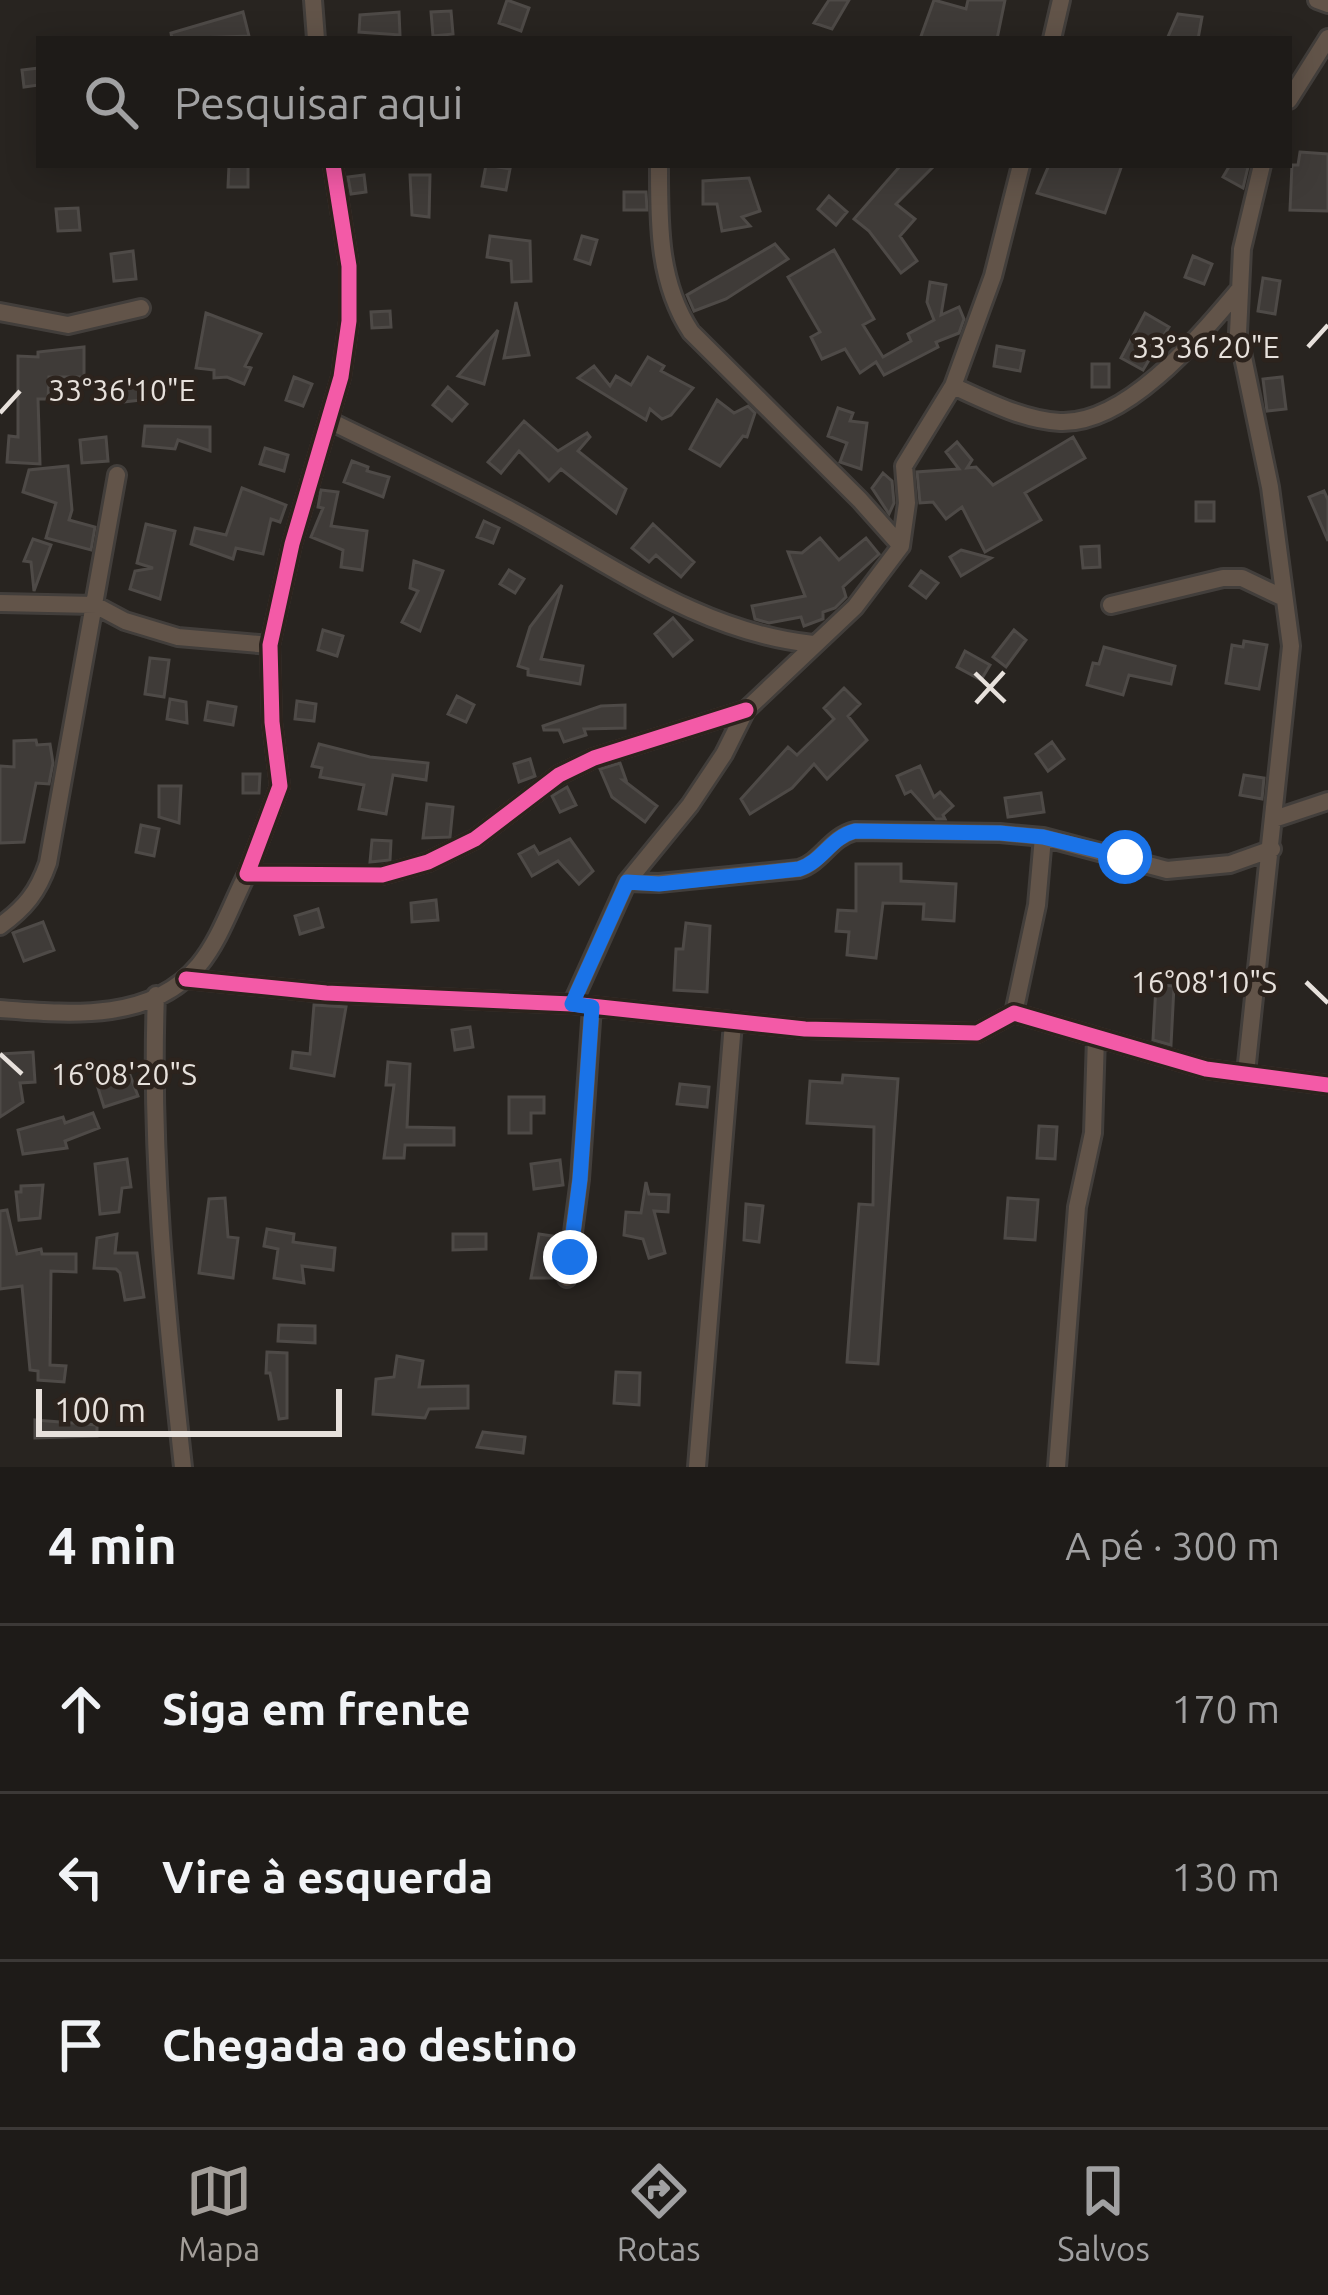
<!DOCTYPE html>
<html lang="pt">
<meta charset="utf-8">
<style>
:root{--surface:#1e1b18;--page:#2b2825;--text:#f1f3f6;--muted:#a1a1a2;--line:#3c3937;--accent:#a49f9a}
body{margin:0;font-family:Ubuntu,sans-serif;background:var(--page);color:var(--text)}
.scale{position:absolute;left:36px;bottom:30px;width:306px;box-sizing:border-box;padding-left:12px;border:6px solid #e7e1dc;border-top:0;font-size:33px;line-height:42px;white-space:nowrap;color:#e7e1dc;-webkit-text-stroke:9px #2c231d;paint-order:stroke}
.stop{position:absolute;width:36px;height:36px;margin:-27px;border:9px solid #1a73e8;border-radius:50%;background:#fff}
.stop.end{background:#1a73e8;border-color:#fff;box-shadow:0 3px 12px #0008}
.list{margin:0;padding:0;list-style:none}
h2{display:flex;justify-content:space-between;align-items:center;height:156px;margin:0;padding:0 48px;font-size:51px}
h2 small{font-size:39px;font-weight:400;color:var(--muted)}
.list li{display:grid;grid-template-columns:78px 1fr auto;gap:36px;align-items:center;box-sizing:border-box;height:168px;padding:0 48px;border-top:3px solid var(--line)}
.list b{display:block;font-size:45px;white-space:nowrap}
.list em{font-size:39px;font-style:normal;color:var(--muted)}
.icon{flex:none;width:66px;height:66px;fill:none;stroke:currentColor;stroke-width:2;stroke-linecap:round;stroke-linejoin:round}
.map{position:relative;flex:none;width:1328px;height:1467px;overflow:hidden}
.search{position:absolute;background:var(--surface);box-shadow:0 6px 30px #0003;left:36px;right:36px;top:36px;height:132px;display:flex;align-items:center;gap:30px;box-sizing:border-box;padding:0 42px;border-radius:0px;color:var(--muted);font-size:45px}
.sheet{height:660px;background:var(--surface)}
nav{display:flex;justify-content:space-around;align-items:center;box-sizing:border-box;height:168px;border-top:3px solid var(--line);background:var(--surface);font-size:33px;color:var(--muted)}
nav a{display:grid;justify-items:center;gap:6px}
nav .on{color:var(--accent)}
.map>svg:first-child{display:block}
.building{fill:#3f3b38;stroke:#4e4a47;stroke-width:3}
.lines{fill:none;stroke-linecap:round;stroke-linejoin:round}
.street-casing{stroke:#423e3b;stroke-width:22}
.street{stroke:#625449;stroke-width:16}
.cycleway-casing{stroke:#2c231d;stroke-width:22}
.cycleway{stroke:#f35aa7;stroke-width:15}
.route{stroke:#1a73e8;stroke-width:15}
.ticks{fill:none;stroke:#e7e1dc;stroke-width:4.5}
.ticks-label{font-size:30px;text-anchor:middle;fill:#e7e1dc;stroke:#2c231d;stroke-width:9;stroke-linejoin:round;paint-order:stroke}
</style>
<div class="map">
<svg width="1328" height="1467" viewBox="0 0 1328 1467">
<rect width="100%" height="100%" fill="#282420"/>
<path class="building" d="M507,0L529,8L521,31L499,23Z
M829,0H849L832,29L814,23Z
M934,0L966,9L968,0H1005L997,39H920Z
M451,11L453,34L433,36L431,12Z
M243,12L249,36L172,39L171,33Z
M399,12L400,35L359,32L360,15Z
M1178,14L1202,17L1198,39H1167Z
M39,68V85L24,87L22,70Z
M1300,152L1328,154V211L1290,210L1292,165H1298Z
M229,165H248V187H228Z
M486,165L510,169L506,190L482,186Z
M901,165H935L896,204L915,219L900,236L917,261L901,273L869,231L854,219Z
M1049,165H1122L1105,213L1037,193Z
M1230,165L1248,167L1243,188L1223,177Z
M364,175L366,192L351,194L348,177Z
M410,175H430L429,217L412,215Z
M749,178L760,211L742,217L750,226L722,231L717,204H703V181Z
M624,192H646L647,210H624Z
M829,196L847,212L836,225L818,209Z
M78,208L80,230L58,231L56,209Z
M490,236L530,241L531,281L512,282L511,261L487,257Z
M582,236L597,240L590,264L575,259Z
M775,244L788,259L726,299L694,311L687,295Z
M834,250L874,319L863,325L883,357L911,341L908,334L934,320L927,302L930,282L946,285L941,315L959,307L964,319L959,333L936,342L938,347L884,375L876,362L860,373L845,349L822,359L811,337L820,332L788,277Z
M133,251L136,279L114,281L111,254Z
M1193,256L1212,264L1204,284L1185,277Z
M1263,278L1280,281L1275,314L1258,311Z
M516,302L529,355L504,358Z
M390,311L391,327L372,328L371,312Z
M206,313L261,334L245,366L251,368L244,384L227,377L214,378V370L196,368Z
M1145,313L1169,327L1143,370L1121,358Z
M498,330L484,384L458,376Z
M997,346L1024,351L1020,371L994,366Z
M84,347V377H49L48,399H38L40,464L7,462L9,436L18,437V356L38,357V352Z
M648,357L664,366L661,371L693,388L671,415L662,419L650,409L646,420L578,378L594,366L610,386L616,376L631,385Z
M1092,364H1109V387H1092Z
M294,377L312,384L303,406L286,400Z
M1282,377L1286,409L1267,411L1263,379Z
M141,385L142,400L123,402V386Z
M448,387L467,404L452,421L433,405Z
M717,400L734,413L748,406L755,413L747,437L743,436L720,466L690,449Z
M838,408L853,413L850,421L867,423L861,469L840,462L847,443L828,436Z
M524,421L558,451L587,433L590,437L578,451L626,489L616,513L561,469L549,481L519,451L501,473L488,462Z
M145,426L210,427V451L178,440L175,449L143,446Z
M106,437L108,461L82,463L80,440Z
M1073,437L1085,458L1025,493L1041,520L985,552L962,507L946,519L933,502L920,503L917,472L959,469L946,452L957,442L972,460L967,468L976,467L993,485Z
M265,448L288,455L284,471L260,464Z
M352,461L368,467L367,471L389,477L383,497L344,482Z
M68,466L72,510L69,520L95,527L91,550L46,538L56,503L23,492L29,470Z
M883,473L892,481L894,503L889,514L872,488Z
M242,488L286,505L280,522L271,519L263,554L236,548L233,559L191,544L195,528L226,535Z
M321,490L338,492L331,526L367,531L362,570L341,567L343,550L311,537L323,508L318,507Z
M1324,491L1328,500V541L1309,497Z
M1196,502H1214V521H1196Z
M484,521L499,528L493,543L477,537Z
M146,524L175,531L160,599L130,589L135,571L153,568L137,563Z
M653,524L694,562L681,577L656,555L649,562L632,548Z
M820,538L839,560L866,538L879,554L843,587L846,597L835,608L823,612V619L804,626L801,617L769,623L755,619L752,606L805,596L788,552L802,553Z
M33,539L51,545L34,591L31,562L24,561Z
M1099,546L1100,567L1083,568L1081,547Z
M961,550L991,558L961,576L950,557Z
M414,561L443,571L420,631L402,622L418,591L410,588Z
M509,570L524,579L515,593L500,584Z
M921,571L938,583L926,598L910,586Z
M562,585L541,659L583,666L580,684L528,675V669L518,666L530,627Z
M673,618L692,640L673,656L655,634Z
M323,630L343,636L337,656L318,650Z
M1014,630L1026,640L1006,667L993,657Z
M1244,641L1267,645L1259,689L1226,683L1232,645L1243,647Z
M1104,647L1175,666L1171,684L1129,675L1123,695L1087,685L1093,663L1099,664Z
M965,651L990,665L981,680L957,667Z
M150,658L169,660L164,697L145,694Z
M844,688L860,704L848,716L867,740L827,779L814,764L792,788L750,814L741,799L788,747L797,755L834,719L824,708Z
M457,696L474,705L466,722L448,714Z
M170,699L186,702L187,723L167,719Z
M297,701L316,704L314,721L295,719Z
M208,702L236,707L233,725L205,720Z
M625,705V728L584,729L586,735L564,742L559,730H544L543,726L601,706Z
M36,740L37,745L50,744L53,763L49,784L36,783L24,842L0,843V766L14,767V741Z
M1052,742L1064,759L1048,771L1036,754Z
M319,744L370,757L428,763L426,780L393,775L386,814L359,809L364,785L320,777L322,768L312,766Z
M530,759L535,776L519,782L514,764Z
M620,763L626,780H623L657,806L645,822L612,797L600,769Z
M920,766L934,797L940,792L953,806L943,815L945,819H936L911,791L905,794L897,776Z
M243,774H260L259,793H243Z
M1244,775L1264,778L1262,799L1240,795Z
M159,786H181L179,823L159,817Z
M567,787L576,805L560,812L552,796Z
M1041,793L1044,812L1008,817L1005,798Z
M427,804L453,807L450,837L423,838Z
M141,825L159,829L154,856L136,852Z
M570,839L593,871L579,884L558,861L532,876L519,854L534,846L539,854Z
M372,840L391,841L390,860L370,862Z
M856,864H901V881L956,884L954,921L923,919L924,904L883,903L876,958L847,955L849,932L836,931L838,910L856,911Z
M436,900L438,920L412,922L411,903Z
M318,909L323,927L300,934L295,916Z
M43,922L54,950L24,961L13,933Z
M686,923L710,926L707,992L674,990L676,949H683Z
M1156,985L1174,986L1171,1045L1153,1040Z
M314,1005L346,1007L334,1076L291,1068L293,1052L310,1054Z
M470,1027L473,1047L455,1050L452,1030Z
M33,1052L35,1082L20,1083L23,1102L0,1117V1054Z
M388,1062L410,1064L407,1127L454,1128V1145H405L404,1158H384L394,1085H386Z
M130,1075L138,1096L104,1107L97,1085Z
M843,1075L898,1079L878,1364L847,1362L859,1204L873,1205L874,1127L807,1123L810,1081L842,1083Z
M680,1084L709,1087L707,1107L677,1104Z
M509,1097H544V1113H531V1133H509Z
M93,1113L99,1128L65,1141L67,1148L23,1154L18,1130L63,1117L65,1123Z
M1039,1126L1057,1127L1055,1159L1037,1158Z
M127,1159L131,1187L122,1188L119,1212L100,1214L95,1164Z
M560,1160L563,1185L534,1189L531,1164Z
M646,1182L649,1194L669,1195L668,1212L654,1211L665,1253L649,1258L643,1239L624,1235L626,1212L641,1213Z
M43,1185L40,1218L19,1220L16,1192H21V1186Z
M225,1198L228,1237L238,1238L233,1278L199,1273L209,1199Z
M1008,1198L1038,1200L1035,1240L1005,1238Z
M746,1204L763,1206L759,1242L744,1240Z
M7,1210L17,1254L41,1249L42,1254H76V1272L51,1271L50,1365L66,1366L64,1382L38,1380V1371L30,1370L22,1286L0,1289V1211Z
M267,1229L294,1234L293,1242L335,1248L333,1270L302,1266L304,1283L274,1278L278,1249L264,1246Z
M117,1234L115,1253H137L144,1297L125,1300L120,1273L116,1269L94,1268L97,1238Z
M453,1234H486V1249L453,1250Z
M539,1234L559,1237L552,1278H531Z
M279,1325L315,1326V1343L278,1341Z
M267,1352L287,1353V1418L279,1419L270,1373H266Z
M397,1356L423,1361L419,1387L468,1386V1408L429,1409L425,1418L373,1414L376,1379L394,1377Z
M616,1372L640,1373L639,1405L614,1403Z
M35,1420L97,1425V1436L35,1438Z
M483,1432L525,1437L523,1453L477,1447Z"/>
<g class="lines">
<defs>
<path id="street" d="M313,0L316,39
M1317,0L1328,4
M1052,39L1061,0
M1289,100L1328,38
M333,165L349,266V321L341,377L292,544L270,645L272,722L280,786L247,874L382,875L428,862L475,839L559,775L594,758L746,710
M659,165C659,224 658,282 691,332L860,500L901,546
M0,312L68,325L141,308
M953,386C987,401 1023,420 1060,422C1126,425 1199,337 1238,291
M330,421C391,451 452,479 512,511C611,564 699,632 813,644
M0,603L95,605L125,621L178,637L270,645
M1111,605L1223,578H1242L1284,598
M1274,819L1328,801
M627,882L659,883L799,869C822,862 830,837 855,831L1000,833L1043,837L1167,870L1230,864L1272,849
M0,926C25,908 38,892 48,863L117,475
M186,979L326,993L572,1004L805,1029L977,1033L1014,1013L1206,1069L1328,1085
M156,995C150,1152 166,1311 183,1467
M572,1004L627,882L690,805L724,754L746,710L855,607L901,546L907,503L904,466L953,386L993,276L1021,165
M0,1009C67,1014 151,1023 199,965C220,940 232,903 247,874
M1014,1013L1037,905L1043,837
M1246,1073L1291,646L1270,487L1238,333L1242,249L1262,165
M567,1278L580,1179L592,1007
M697,1467L733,1023
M1057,1467L1077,1207L1093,1133L1096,1037"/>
</defs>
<use href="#street" class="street-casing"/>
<use href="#street" class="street"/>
<defs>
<path id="cycleway" d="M333,165L349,266V321L341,377L292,544L270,645L272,722L280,786L247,874L382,875L428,862L475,839L559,775L594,758L746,710
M186,979L326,993L572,1004L805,1029L977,1033L1014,1013L1206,1069L1328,1085"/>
</defs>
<use href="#cycleway" class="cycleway-casing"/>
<use href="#cycleway" class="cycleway"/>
</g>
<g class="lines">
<path class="route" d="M570,1257L580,1179L592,1007L572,1004L627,882L659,884L799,869C822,862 831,837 855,831L1000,833L1043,837L1125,857"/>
</g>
<path class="ticks" d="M1308,347L1328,325M0,413L20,391M975,673L1005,702M976,703L1004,672M1306,982L1328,1003M0,1054L22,1074"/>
<g class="ticks-label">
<text x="1206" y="358">33°36'20"E</text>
<text x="122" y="401">33°36'10"E</text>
<text x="1204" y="993">16°08'10"S</text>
<text x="124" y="1085">16°08'20"S</text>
</g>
</svg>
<div class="scale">100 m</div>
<div class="stop" style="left:1125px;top:857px"></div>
<div class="stop end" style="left:570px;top:1257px"></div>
<div class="search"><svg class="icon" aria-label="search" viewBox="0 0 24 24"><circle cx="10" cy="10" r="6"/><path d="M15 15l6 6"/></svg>Pesquisar aqui</div>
</div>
<section class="sheet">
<h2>4 min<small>A pé · 300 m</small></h2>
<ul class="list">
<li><svg class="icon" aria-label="ahead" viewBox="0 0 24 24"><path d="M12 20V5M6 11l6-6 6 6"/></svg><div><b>Siga em frente</b></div><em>170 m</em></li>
<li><svg class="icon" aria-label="left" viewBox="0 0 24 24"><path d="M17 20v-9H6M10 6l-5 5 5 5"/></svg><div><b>Vire à esquerda</b></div><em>130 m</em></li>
<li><svg class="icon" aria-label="arrive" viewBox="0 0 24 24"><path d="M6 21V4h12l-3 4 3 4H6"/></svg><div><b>Chegada ao destino</b></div></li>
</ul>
</section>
<nav>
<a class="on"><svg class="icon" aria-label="map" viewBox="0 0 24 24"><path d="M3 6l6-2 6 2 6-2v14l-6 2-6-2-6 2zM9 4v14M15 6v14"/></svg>Mapa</a>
<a><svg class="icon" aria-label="directions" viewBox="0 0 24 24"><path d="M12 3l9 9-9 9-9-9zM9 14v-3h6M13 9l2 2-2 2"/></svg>Rotas</a>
<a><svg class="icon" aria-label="saved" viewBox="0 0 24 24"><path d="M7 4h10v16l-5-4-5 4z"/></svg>Salvos</a>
</nav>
